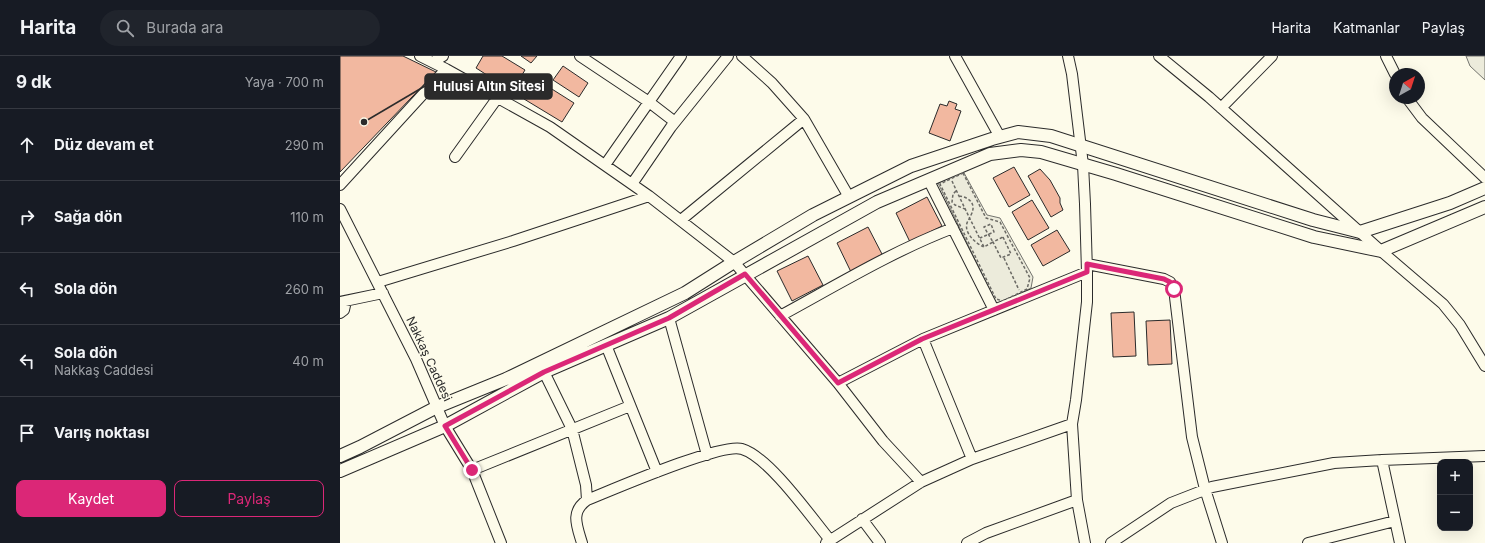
<!DOCTYPE html>
<html lang="tr">
<meta charset="utf-8">
<style>
:root{--surface:#171b24;--page:#20242c;--text:#f1f3f6;--muted:#9ea1a6;--line:#363941;--accent:#db2777}
body{margin:0;font-family:Inter,sans-serif;background:var(--page);color:var(--text)}
.controls{position:absolute;right:12px;bottom:12px;display:grid;overflow:hidden;border-radius:8px;box-shadow:0 4px 16px #0002}
.controls button{width:36px;height:36px;display:grid;place-items:center;padding:0;border:0;border-bottom:1px solid var(--line);background:var(--surface);color:var(--text);font:20px sans-serif}
.compass{position:absolute;left:1049px;top:12px;width:36px;height:36px;border-radius:50%;background:var(--surface);box-shadow:0 4px 16px #0002;rotate:39deg}
.stop{position:absolute;width:12px;height:12px;margin:-9px;border:3px solid #db2777;border-radius:50%;background:#fff}
.stop.end{background:#db2777;border-color:#fff;box-shadow:0 1px 4px #0008}
.list{margin:0;padding:0;list-style:none}
h2{display:flex;justify-content:space-between;align-items:center;height:52px;margin:0;padding:0 16px;font-size:17px}
h2 small{font-size:13px;font-weight:400;color:var(--muted)}
.list li{display:grid;grid-template-columns:26px 1fr auto;gap:12px;align-items:center;box-sizing:border-box;height:72px;padding:0 16px;border-top:1px solid var(--line)}
.list b{display:block;font-size:15px;white-space:nowrap}
.list p{margin:0;font-size:13px;white-space:nowrap;color:var(--muted)}
.list em{font-size:13px;font-style:normal;color:var(--muted)}
.actions{display:flex;gap:8px;padding:12px 16px}
.actions a{flex:1;padding:9px 0;border:1px solid var(--accent);border-radius:8px;text-align:center;font-size:14px;color:var(--accent)}
.actions .main{background:var(--accent);color:#fff}
.icon{flex:none;width:22px;height:22px;fill:none;stroke:currentColor;stroke-width:2;stroke-linecap:round;stroke-linejoin:round}
.map{position:relative;flex:none;width:1145px;height:487px;overflow:hidden}
header{display:flex;align-items:center;gap:24px;box-sizing:border-box;height:56px;padding:0 20px;background:var(--surface);border-bottom:1px solid var(--line)}
header strong{font-size:19px}
nav{display:flex;gap:22px;margin-inline-start:auto;font-size:14px}
.search{width:280px;height:36px;background:var(--page);display:flex;align-items:center;gap:10px;box-sizing:border-box;padding:0 14px;border-radius:22px;color:var(--muted);font-size:15px}
main{display:flex}
aside{flex:1;background:var(--surface)}
.map>svg:first-child{display:block}
.green{fill:#ecebdb;stroke:#74746e}
.building{fill:#f2b8a0;stroke:#2b2b2b}
.lines{fill:none;stroke-linecap:round;stroke-linejoin:round}
.minor-casing{stroke:#2b2b2b;stroke-width:12}
.major-casing{stroke:#2b2b2b;stroke-width:14}
.path{stroke:#6a6964;stroke-width:1.5;stroke-dasharray:3 2;stroke-linecap:butt}
.minor{stroke:#fdfbea;stroke-width:10}
.major{stroke:#fdfbea;stroke-width:12}
.route{stroke:#db2777;stroke-width:5}
.labels{text-anchor:middle;stroke-width:3;stroke-linejoin:round;paint-order:stroke}
.street-label{font-size:12px;fill:#2b2b2b;stroke:#fdfbea}
.leader{fill:none;stroke:#2b2b2b;stroke-width:1.5}
.callout-dot{fill:#2b2b2b;stroke:#fdfbea;stroke-width:1.5}
.callout{fill:#2b2b2b;stroke:#2b2b2b;stroke-width:1.5}
.callout-label{font-size:13px;text-anchor:middle;font-weight:bold;fill:#fff}
</style>
<header>
<strong>Harita</strong>
<div class="search"><svg class="icon" aria-label="search" viewBox="0 0 24 24"><circle cx="10" cy="10" r="6"/><path d="M15 15l6 6"/></svg>Burada ara</div>
<nav><a>Harita</a><a>Katmanlar</a><a>Paylaş</a></nav>
</header>
<main>
<aside>
<h2>9 dk<small>Yaya · 700 m</small></h2>
<ul class="list">
<li><svg class="icon" aria-label="ahead" viewBox="0 0 24 24"><path d="M12 20V5M6 11l6-6 6 6"/></svg><div><b>Düz devam et</b></div><em>290 m</em></li>
<li><svg class="icon" aria-label="right" viewBox="0 0 24 24"><path d="M7 20v-9h11M14 6l5 5-5 5"/></svg><div><b>Sağa dön</b></div><em>110 m</em></li>
<li><svg class="icon" aria-label="left" viewBox="0 0 24 24"><path d="M17 20v-9H6M10 6l-5 5 5 5"/></svg><div><b>Sola dön</b></div><em>260 m</em></li>
<li><svg class="icon" aria-label="left" viewBox="0 0 24 24"><path d="M17 20v-9H6M10 6l-5 5 5 5"/></svg><div><b>Sola dön</b><p>Nakkaş Caddesi</p></div><em>40 m</em></li>
<li><svg class="icon" aria-label="arrive" viewBox="0 0 24 24"><path d="M6 21V4h12l-3 4 3 4H6"/></svg><div><b>Varış noktası</b></div></li>
</ul>
<div class="actions"><a class="main">Kaydet</a><a>Paylaş</a></div>
</aside>
<div class="map">
<svg width="1145" height="487" viewBox="0 0 1145 487">
<rect width="100%" height="100%" fill="#fdfbea"/>
<path class="green" d="M1126,0H1145V24L1130,10Z
M623,115L647,159L660,162L693,221L691,232L657,249L598,127Z"/>
<path class="building" d="M0,0H63L96,16L0,116Z
M143,0H162L185,14L172,35L136,12Z
M181,0H197L191,7Z
M223,10L248,27L239,41L213,24Z
M196,23L234,47L222,66L184,43Z
M609,45L617,48L615,53L621,55L610,85L589,77L600,48L607,50Z
M674,111L690,139L669,151L653,122Z
M700,113L710,124L720,142V147L723,154L711,161L688,120Z
M587,141L602,170L570,186L556,157Z
M692,144L709,172L688,184L672,156Z
M528,171L543,200L511,216L497,187Z
M717,174L730,195L703,210L691,189Z
M468,200L483,229L452,245L437,215Z
M794,256L796,300L773,301L771,257Z
M830,264L832,308L808,309L806,265Z"/>
<g class="lines">
<defs>
<path id="minor" d="M80,0L106,13L210,71L309,140L394,206L498,327L543,385L581,426
M240,0L309,46L335,66
M402,0L432,27L464,63L509,141
M615,0L660,81
M728,0L732,18L743,109L745,148L747,216V246L736,344L732,368L737,444L745,487
M819,0L869,41L1041,195L1103,248L1120,269L1145,310
M1046,0L1055,18
M93,6L103,0
M1067,42L1082,62L1145,122
M881,52L932,0
M115,101L158,41
M265,109L341,0
M589,125L654,254
M292,128L331,71L388,0
M0,129L106,13
M0,153L76,303L105,370L132,414L161,487
M341,164L464,63
M747,208L824,223L830,226L834,233L852,381L865,433L882,487
M38,226L173,185L309,140
M0,246L43,237
M0,257L4,254L6,245
M440,260C497,229 553,195 613,172
M329,262L367,399
M583,283L632,403
M266,289L317,416
M204,316L232,373L246,429L247,444
M498,327L583,283L747,216
M1042,404L1060,487
M132,414L290,350
M522,463L540,487
M242,487C237,470 230,456 247,444C272,434 382,386 402,393C429,401 471,461 490,484
M486,487L581,426L632,403L732,368
M627,487L646,477L737,444
M771,487L831,447L872,431L994,407L1042,404L1145,400
M968,487L1055,465"/>
<path id="major" d="M0,400L20,391L97,351L166,323L345,237L394,206L473,159L571,110L652,83L678,76L711,80L973,164L1020,176L1110,147L1145,132
M0,415L105,370L204,316L329,262L537,146L650,98L681,94L701,96L776,118L974,181L1041,195L1145,151"/>
</defs>
<use href="#minor" class="minor-casing"/>
<use href="#major" class="major-casing"/>
<path class="path" d="M623,117L646,162L660,166L690,222L687,233L663,245L656,243L600,128Z
M612,125C622,147 633,169 644,191L653,186L644,171L651,168L654,176L640,182
M616,135L613,138L612,146L615,149L625,153
M619,140C629,141 637,148 631,159C630,162 628,164 627,167C624,177 635,187 644,191
M663,181L671,198L661,202L653,186Z
M664,202L679,234"/>
<use href="#minor" class="minor"/>
<use href="#major" class="major"/>
</g>
<g class="lines">
<path class="route" d="M132,414L105,370L204,316L329,262L405,218L498,327L582,283L747,216V208L824,223L830,226L834,233"/>
</g>
<g class="labels">
<g class="street-label">
<text transform="translate(89 303) rotate(65)" y="4">Nakkaş Caddesi</text>
</g>
</g>
<path class="leader" d="M24 66L85 30"/>
<circle class="callout-dot" cx="24" cy="66" r="4"/>
<rect class="callout" x="85" y="18" width="127" height="25" rx="4"/>
<g class="callout-label">
<text x="149" y="35">Hulusi Altın Sitesi</text>
</g>
</svg>
<div class="controls">
<button>+</button>
<button>−</button>
</div>
<svg class="compass" viewBox="-18 -18 36 36"><path d="M0-13l5 13h-10z" fill="#e53935"/><path d="M0 13l5-13h-10z" fill="#9ea1a6"/></svg>
<div class="stop" style="left:834px;top:233px"></div>
<div class="stop end" style="left:132px;top:414px"></div>
</div>
</main>
